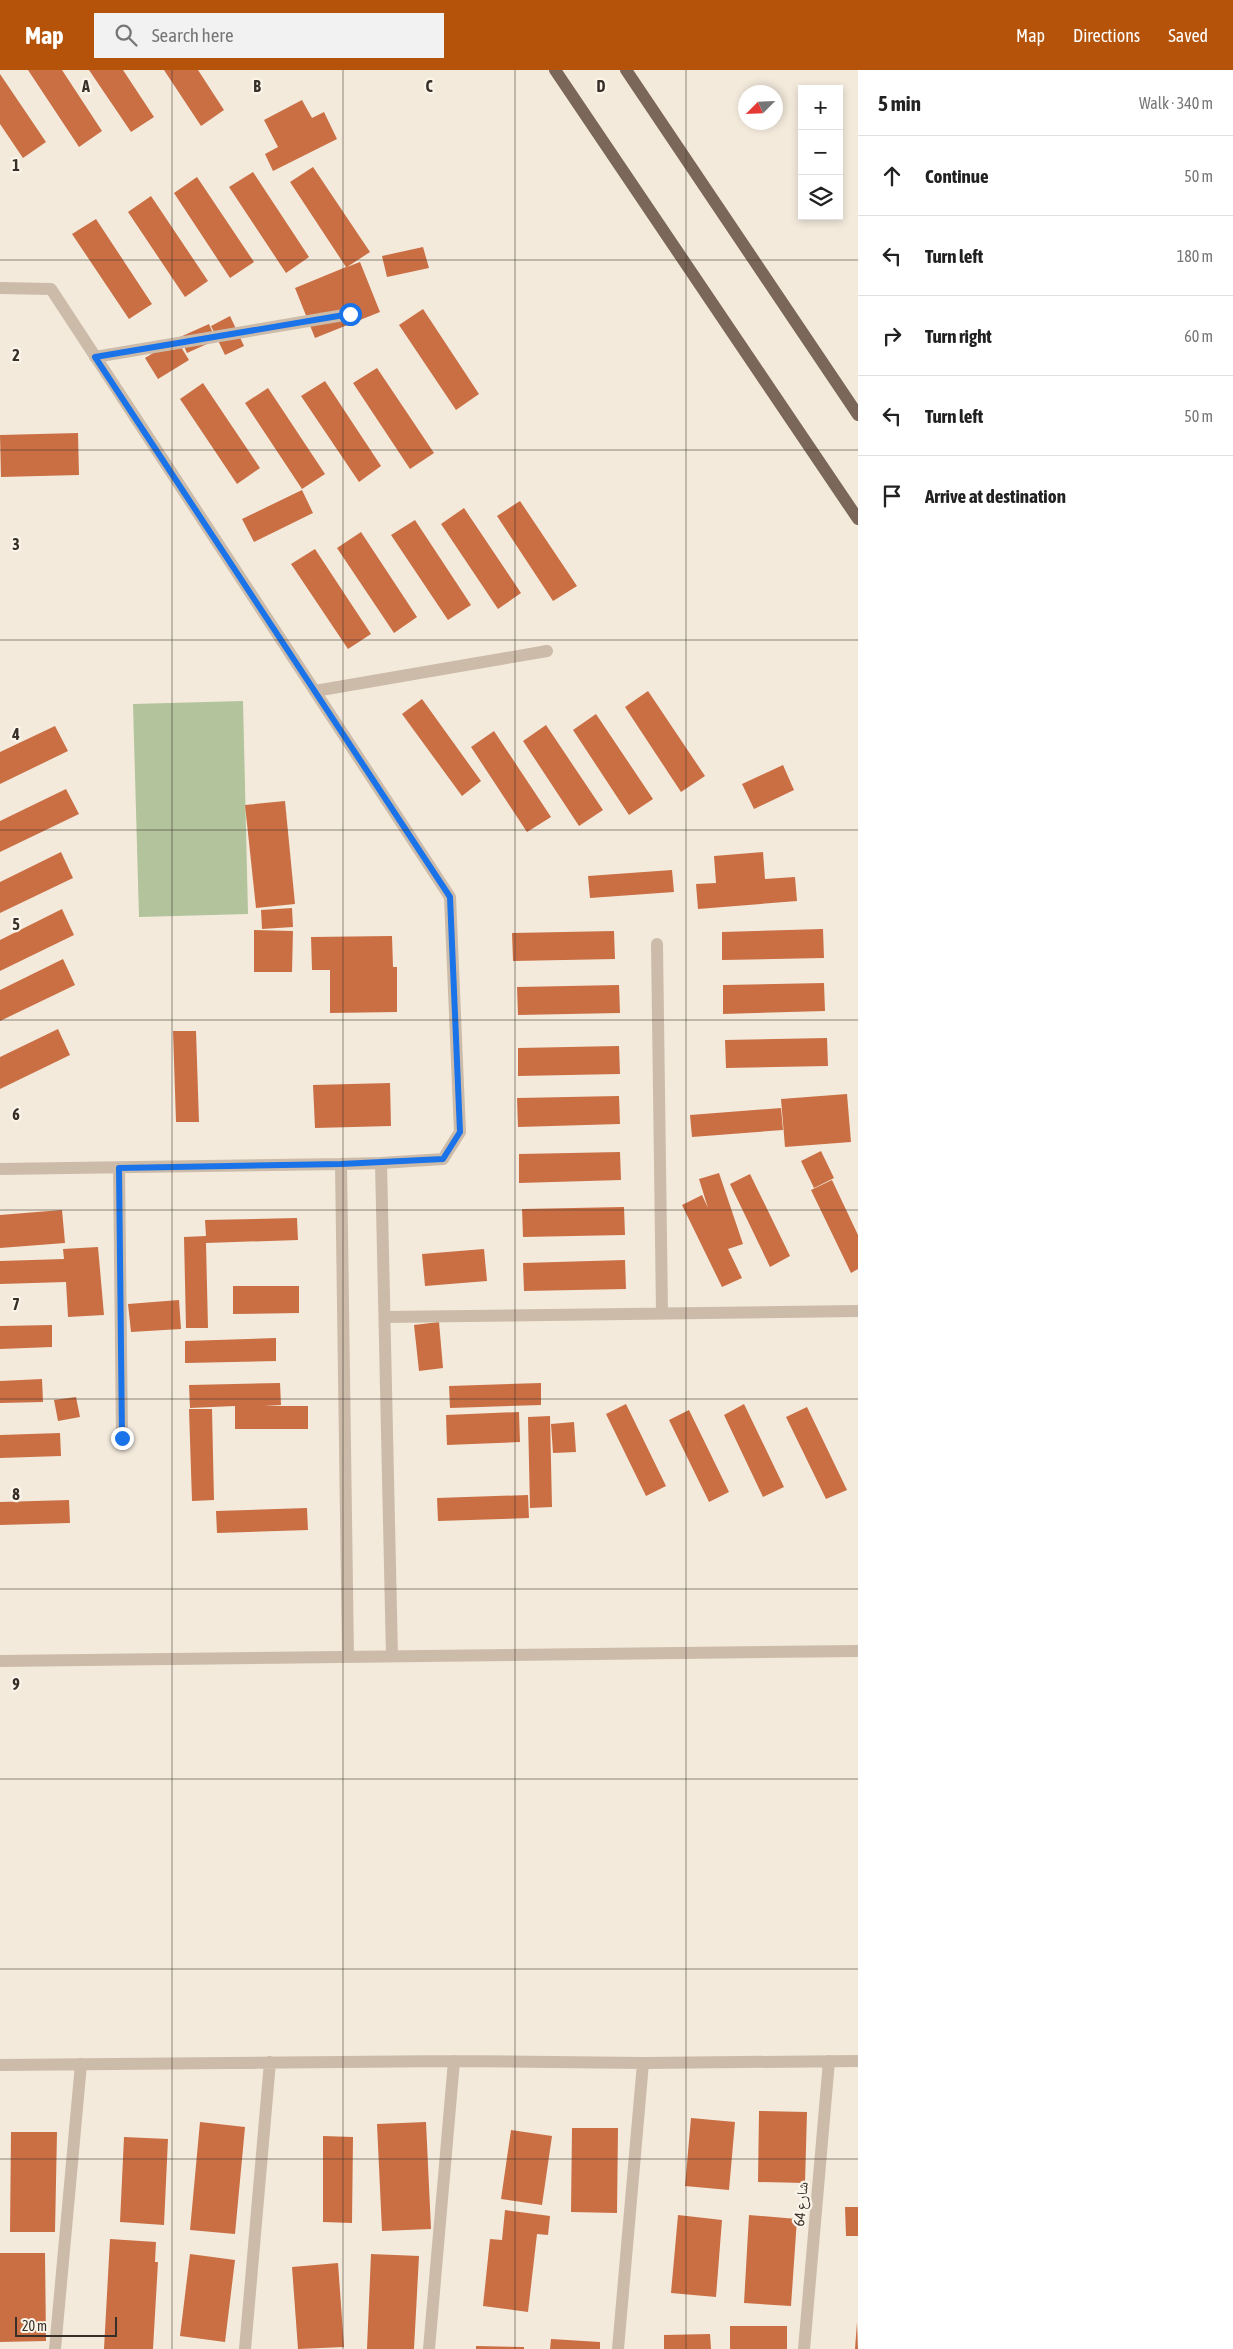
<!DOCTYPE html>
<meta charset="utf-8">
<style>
:root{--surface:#fff;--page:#f2f2f2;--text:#222;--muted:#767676;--line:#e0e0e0;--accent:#b45309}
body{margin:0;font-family:"Asap Condensed","Noto Naskh Arabic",sans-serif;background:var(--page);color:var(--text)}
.controls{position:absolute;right:15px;top:15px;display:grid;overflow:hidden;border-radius:0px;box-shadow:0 2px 8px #0003}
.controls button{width:45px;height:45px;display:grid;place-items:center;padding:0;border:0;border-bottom:1px solid var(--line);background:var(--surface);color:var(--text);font:25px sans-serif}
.compass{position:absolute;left:738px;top:15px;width:45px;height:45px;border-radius:50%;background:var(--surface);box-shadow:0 2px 8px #0003;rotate:246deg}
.scale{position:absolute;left:15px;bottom:12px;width:102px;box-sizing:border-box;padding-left:5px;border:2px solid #382f28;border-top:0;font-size:14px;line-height:18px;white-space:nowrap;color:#382f28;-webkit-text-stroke:4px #faf4e9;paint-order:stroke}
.stop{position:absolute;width:15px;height:15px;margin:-11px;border:4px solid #1a73e8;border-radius:50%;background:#fff}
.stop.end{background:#1a73e8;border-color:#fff;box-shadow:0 1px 5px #0008}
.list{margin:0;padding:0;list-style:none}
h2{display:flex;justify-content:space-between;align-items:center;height:65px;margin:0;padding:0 20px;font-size:21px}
h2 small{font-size:16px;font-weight:400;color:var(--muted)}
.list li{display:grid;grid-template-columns:32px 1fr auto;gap:15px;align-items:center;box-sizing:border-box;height:80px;padding:0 20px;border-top:1px solid var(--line)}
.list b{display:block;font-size:19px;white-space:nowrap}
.list em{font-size:16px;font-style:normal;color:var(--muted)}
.icon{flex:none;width:28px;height:28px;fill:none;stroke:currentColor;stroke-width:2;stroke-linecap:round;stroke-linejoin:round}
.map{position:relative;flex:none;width:858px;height:2279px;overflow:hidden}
header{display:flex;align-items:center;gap:30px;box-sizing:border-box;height:70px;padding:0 25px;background:var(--accent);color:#fff}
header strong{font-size:24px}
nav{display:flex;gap:28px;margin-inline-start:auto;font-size:18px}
.search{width:350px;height:45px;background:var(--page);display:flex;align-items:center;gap:12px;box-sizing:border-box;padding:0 18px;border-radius:0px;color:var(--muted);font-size:19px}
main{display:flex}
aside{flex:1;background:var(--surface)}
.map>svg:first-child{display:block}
.green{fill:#b3c39c}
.building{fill:#ca6f44}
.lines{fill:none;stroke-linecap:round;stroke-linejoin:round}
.minor{stroke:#ccbba8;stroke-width:12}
.major{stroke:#7b6759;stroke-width:12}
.route{stroke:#1a73e8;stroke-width:6}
.grid{fill:none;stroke:#382f28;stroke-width:1;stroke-opacity:0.55}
.labels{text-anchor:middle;stroke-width:4.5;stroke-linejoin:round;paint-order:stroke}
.street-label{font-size:15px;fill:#382f28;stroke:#faf4e9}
.grid-label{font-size:16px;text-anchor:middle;font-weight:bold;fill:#382f28;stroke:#faf4e9;stroke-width:4.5;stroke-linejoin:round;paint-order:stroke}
</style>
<header>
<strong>Map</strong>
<div class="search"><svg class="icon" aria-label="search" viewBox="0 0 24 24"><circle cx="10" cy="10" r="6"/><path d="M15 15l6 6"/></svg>Search here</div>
<nav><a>Map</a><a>Directions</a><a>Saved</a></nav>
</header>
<main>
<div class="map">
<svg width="858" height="2279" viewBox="0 0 858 2279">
<rect width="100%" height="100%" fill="#f3eadc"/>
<path class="green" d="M243,631L248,844L139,847L133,634Z"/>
<path class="building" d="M28,0H62L102,61L79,77Z
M89,0H123L154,47L131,62Z
M164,0H198L224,40L201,56Z
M0,4L46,72L23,88L0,54Z
M302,30L312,48L324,42L337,69L273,101L265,84L278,77L264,50Z
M313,97L370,182L347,197L360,192L380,242L315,268L295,218L346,197L290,112Z
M253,102L309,187L286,203L229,117Z
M197,107L254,192L230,208L174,123Z
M151,126L208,211L185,227L128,142Z
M96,149L152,234L129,249L72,164Z
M423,177L429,198L387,207L382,186Z
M423,239L479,324L456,340L399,255Z
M230,246L244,276L225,285L211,256Z
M209,254L216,270L187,283L180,267Z
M176,269L189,290L158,309L145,288Z
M377,298L434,383L410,399L353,313Z
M325,311L381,396L359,412L301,326Z
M203,313L260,398L237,414L180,329Z
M268,318L325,404L302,419L245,333Z
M78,363L79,405L1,407L0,365Z
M302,420L313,443L254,472L242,449Z
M520,431L577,516L553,531L497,446Z
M464,438L521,523L498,539L441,454Z
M415,450L471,535L448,550L391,465Z
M361,462L417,547L394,563L337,478Z
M315,479L371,564L348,579L291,494Z
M648,621L705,706L681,722L625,637Z
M422,629L481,711L462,726L402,644Z
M596,644L653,729L629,745L573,660Z
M546,655L603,740L579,756L523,671Z
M55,656L68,681L0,714V682Z
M494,661L551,747L527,762L471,677Z
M783,695L794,720L754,739L742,714Z
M66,719L79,744L0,782V751Z
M285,731L295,834L256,838L245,735Z
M61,782L73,808L0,843V812Z
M763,782L765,809L795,807L797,831L698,839L696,814L716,813L714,786Z
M672,800L674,822L590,828L588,806Z
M292,838L293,857L262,859L261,840Z
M62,839L74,865L0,901V870Z
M823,859L824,888L722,890V862Z
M254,860L293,861L292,902H254Z
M614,861L615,889L513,891L512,863Z
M392,866L393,897H397V942L330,943V900H312L311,867Z
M63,889L75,915L0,951V920Z
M824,913L825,941L723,944V915Z
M619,915L620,943L518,945L517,917Z
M58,959L70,985L0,1019V987Z
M173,961H196L199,1052H176Z
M827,968L828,996L726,998L725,970Z
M619,976L620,1004L518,1006V978Z
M390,1013L391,1056L315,1058L313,1015Z
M847,1024L851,1072L785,1077L781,1029Z
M619,1026L620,1054L518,1057L517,1028Z
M781,1038L783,1060L692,1067L690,1045Z
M821,1081L834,1108L814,1118L801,1091Z
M620,1082L621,1110L519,1113V1084Z
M719,1103L743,1174L728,1179L742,1208L722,1217L682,1135L702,1125L708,1138L699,1109Z
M750,1104L790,1186L770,1197L730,1114Z
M832,1110L858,1165V1199L851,1203L811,1120Z
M624,1137L625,1165L523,1167L522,1139Z
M62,1140L65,1173L0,1178V1145Z
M297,1148L298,1170L206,1173L208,1258H186L184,1167L206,1166L205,1150Z
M98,1177L104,1245L68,1247L66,1212L0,1214V1191L64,1189L63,1179Z
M484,1179L487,1211L425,1216L422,1184Z
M625,1190L626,1219L524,1221L523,1193Z
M233,1216H299V1243L233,1244Z
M179,1230L181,1259L131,1262L128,1234Z
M439,1252L443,1298L419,1301L414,1255Z
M52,1255V1277L0,1279V1256Z
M276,1268V1291L185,1293V1271Z
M42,1309L43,1332L0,1333V1311Z
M280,1313L281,1335L264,1336H308V1359H235V1336L190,1338L189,1315Z
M541,1313V1335L450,1338L449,1316Z
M76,1327L80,1347L58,1351L54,1330Z
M626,1334L666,1416L646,1426L606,1344Z
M744,1334L784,1417L763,1427L724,1345Z
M807,1337L847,1420L826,1429L786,1347Z
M189,1339H212L214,1430L192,1431Z
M689,1340L729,1422L709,1432L669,1350Z
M519,1342L520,1372L447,1375L446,1345Z
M550,1346L552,1437L530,1438L528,1347Z
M574,1352L576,1382L553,1383L551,1354Z
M60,1363L61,1386L0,1388V1365Z
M528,1425L529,1448L438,1451L437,1428Z
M69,1430L70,1453L0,1455V1432Z
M307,1438L308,1460L217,1463L216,1441Z
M759,2041L807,2042L805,2113L758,2112Z
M691,2048L735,2052L729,2120L685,2116Z
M200,2052L245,2057L235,2164L190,2160Z
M426,2052L431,2159L382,2161L377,2054Z
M572,2058H618L617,2143L571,2142Z
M511,2060L552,2066L542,2135L501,2129Z
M11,2062H57L55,2162H10Z
M323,2066L353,2067L352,2153L323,2152Z
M124,2067L168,2069L164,2155L120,2152Z
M845,2137H858V2166H846Z
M505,2140L550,2146L548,2165L537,2164L528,2242L483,2236L490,2169L502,2170Z
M678,2145L722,2150L716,2227L671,2223Z
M749,2145L797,2149L791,2236L744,2233Z
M110,2169L156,2172L155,2192H158L153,2279H104Z
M0,2183H45L46,2271L0,2272Z
M190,2184L235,2190L225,2272L180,2266Z
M371,2184L419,2186L414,2279H367Z
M338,2193L344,2277L298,2279L292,2197Z
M857,2252L858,2279H855Z
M730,2256H787V2279H730Z
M710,2264L711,2279H664V2265Z
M551,2269L600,2272V2279H550Z
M476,2276L524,2277V2279H476Z"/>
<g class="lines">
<path class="minor" d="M0,218L51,219L450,827L460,1062L443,1089L381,1093
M95,287L350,244
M315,621L547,581
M657,874L662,1243
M119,1098L122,1367
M0,1099L341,1094
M385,1247L858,1241
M348,1587L341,1094L381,1093L392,1586
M0,1591L858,1581
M0,1995L454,1991L643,1993L858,1991
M55,2279L81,1994
M245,2279L270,1992
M429,2279L454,1991
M618,2279L643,1993
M804,2279L829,1991"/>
<path class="major" d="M555,0L858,449
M626,0L858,345"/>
</g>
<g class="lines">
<path class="route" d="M122,1368L119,1098L341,1094L443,1089L460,1062L450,827L95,287L350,244"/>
</g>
<path class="grid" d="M172,0V2279M343,0V2279M515,0V2279M686,0V2279M0,190H858M0,380H858M0,570H858M0,760H858M0,950H858M0,1140H858M0,1329H858M0,1519H858M0,1709H858M0,1899H858M0,2089H858"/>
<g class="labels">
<g class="street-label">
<text transform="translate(801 2134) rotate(-85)" y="5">شارع 64</text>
</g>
</g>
<g class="grid-label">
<text x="86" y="22">A</text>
<text x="257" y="22">B</text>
<text x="429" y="22">C</text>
<text x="601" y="22">D</text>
<text x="16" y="101">1</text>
<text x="16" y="291">2</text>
<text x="16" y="480">3</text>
<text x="16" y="670">4</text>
<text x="16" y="860">5</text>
<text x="16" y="1050">6</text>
<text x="16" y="1240">7</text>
<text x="16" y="1430">8</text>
<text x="16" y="1620">9</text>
</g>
</svg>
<div class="controls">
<button>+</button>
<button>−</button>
<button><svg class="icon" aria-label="layers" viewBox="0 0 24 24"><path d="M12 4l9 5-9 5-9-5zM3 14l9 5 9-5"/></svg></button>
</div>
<svg class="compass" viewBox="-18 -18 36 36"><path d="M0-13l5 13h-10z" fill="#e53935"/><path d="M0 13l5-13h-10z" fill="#767676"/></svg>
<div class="scale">20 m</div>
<div class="stop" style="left:350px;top:244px"></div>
<div class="stop end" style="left:122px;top:1368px"></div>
</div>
<aside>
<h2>5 min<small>Walk · 340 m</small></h2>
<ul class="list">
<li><svg class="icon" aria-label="ahead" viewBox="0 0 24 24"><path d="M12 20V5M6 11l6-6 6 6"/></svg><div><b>Continue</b></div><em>50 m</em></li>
<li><svg class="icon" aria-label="left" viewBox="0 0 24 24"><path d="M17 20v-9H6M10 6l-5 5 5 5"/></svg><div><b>Turn left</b></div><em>180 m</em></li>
<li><svg class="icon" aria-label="right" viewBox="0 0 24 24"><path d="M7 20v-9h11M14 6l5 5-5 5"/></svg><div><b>Turn right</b></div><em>60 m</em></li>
<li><svg class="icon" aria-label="left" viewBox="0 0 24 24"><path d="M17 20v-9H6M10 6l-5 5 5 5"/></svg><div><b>Turn left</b></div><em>50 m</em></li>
<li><svg class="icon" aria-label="arrive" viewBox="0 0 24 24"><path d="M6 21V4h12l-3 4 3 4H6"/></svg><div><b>Arrive at destination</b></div></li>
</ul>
</aside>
</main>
